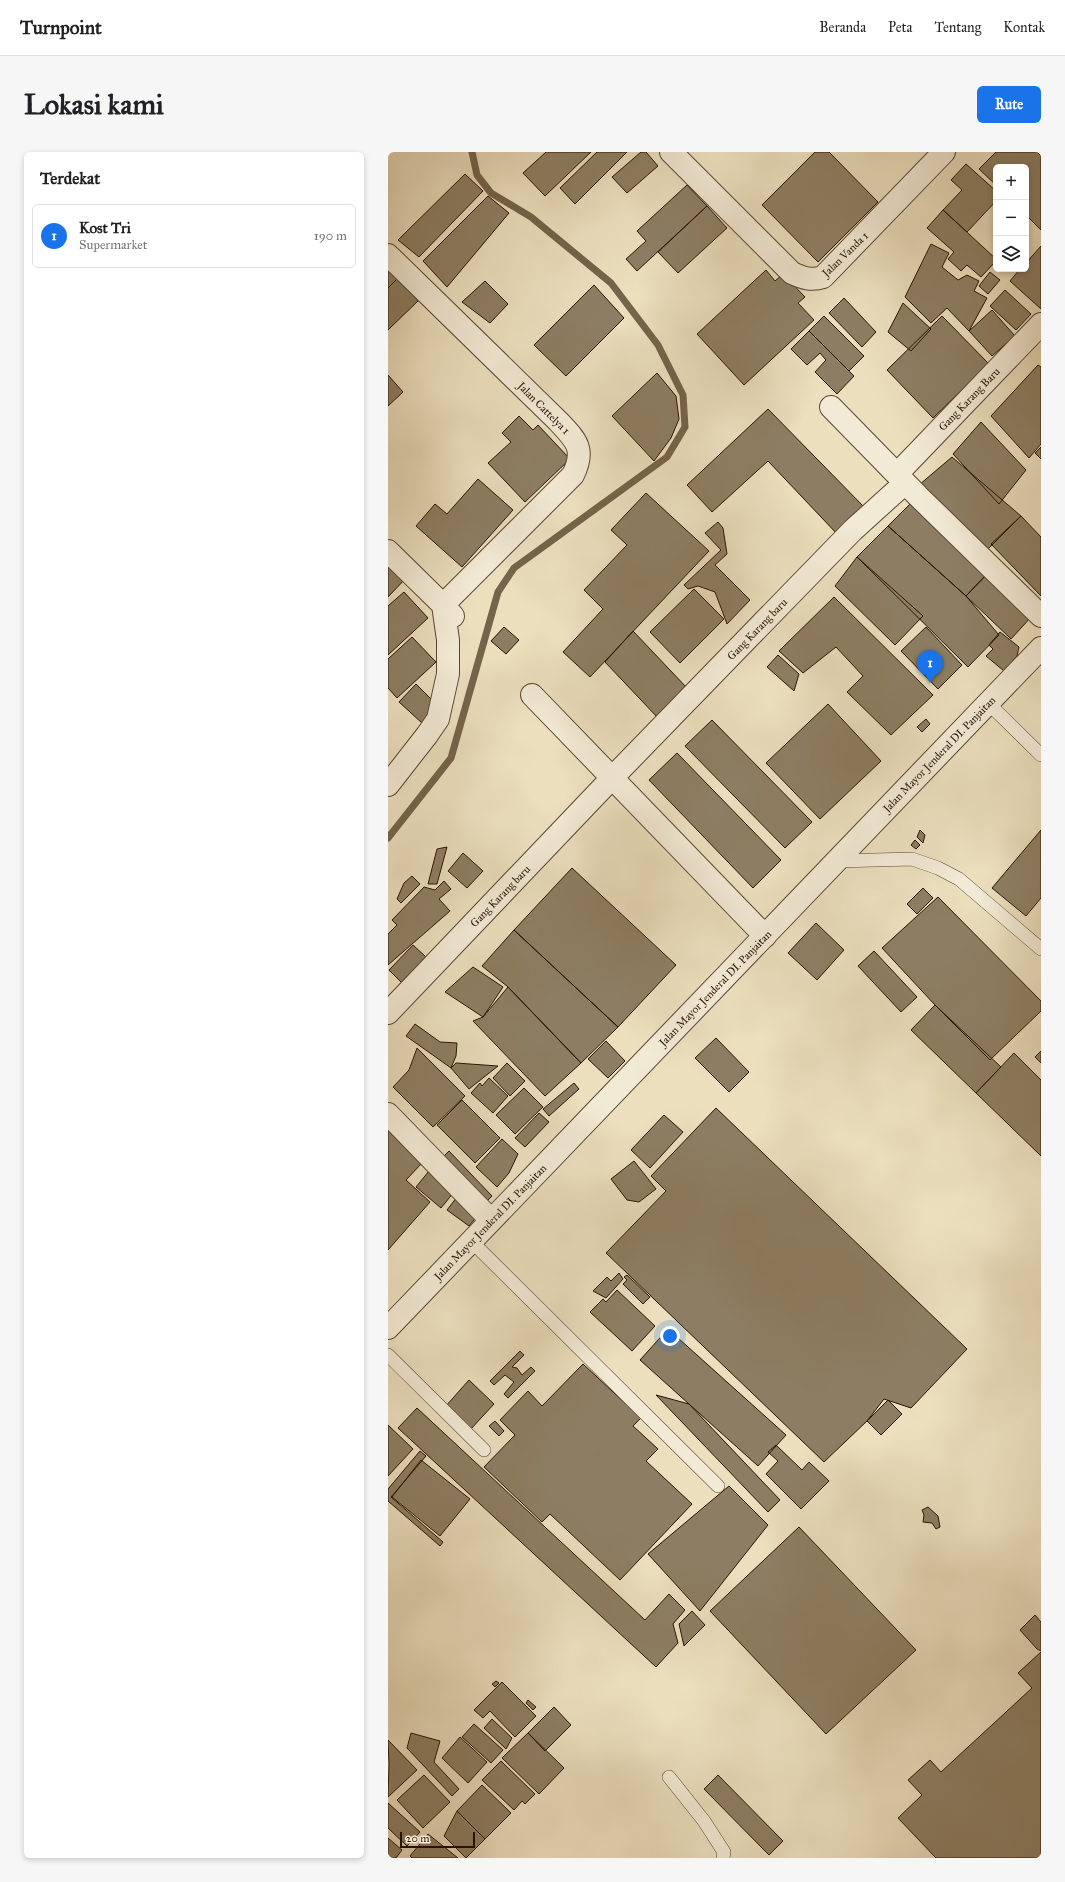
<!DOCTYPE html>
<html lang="id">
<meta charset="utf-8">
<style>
:root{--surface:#fff;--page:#f6f6f6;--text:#202124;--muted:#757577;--line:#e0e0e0;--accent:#1a73e8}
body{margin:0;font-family:"IM FELL Great Primer",serif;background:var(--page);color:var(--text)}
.controls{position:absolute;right:12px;top:12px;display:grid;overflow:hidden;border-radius:6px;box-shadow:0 2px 6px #0003}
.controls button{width:36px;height:36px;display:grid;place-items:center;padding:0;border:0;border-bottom:1px solid var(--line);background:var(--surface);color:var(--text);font:20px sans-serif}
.scale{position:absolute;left:12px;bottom:10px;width:75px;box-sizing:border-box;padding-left:4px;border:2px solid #271400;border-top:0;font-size:11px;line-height:14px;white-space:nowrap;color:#271400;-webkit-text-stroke:3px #f2ead5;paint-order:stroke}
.you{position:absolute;left:282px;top:1184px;width:14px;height:14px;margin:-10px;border:3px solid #fff;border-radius:50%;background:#1a73e8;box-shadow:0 0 0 6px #1a73e833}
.badge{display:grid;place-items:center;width:26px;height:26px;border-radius:50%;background:var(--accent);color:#fff;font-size:13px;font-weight:700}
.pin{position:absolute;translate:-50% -33px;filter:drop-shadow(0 1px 2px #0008)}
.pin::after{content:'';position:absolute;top:21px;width:14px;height:12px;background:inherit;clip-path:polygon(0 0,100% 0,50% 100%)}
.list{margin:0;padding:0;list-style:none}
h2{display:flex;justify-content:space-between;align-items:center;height:52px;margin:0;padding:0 16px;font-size:17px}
h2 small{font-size:13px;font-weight:400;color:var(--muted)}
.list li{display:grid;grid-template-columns:26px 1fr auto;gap:12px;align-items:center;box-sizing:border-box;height:64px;margin:0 8px 8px;padding:0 8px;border:1px solid var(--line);border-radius:6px}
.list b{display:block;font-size:15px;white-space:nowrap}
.list p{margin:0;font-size:13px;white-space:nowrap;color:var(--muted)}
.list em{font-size:13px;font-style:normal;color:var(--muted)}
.icon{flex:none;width:22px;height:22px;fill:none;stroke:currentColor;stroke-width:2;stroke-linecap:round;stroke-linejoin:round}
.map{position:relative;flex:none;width:653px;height:1706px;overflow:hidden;border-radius:6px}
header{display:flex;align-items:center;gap:24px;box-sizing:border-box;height:56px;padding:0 20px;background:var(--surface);border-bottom:1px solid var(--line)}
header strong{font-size:19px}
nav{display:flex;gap:22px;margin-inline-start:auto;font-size:14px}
.intro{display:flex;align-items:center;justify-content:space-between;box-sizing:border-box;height:96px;padding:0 24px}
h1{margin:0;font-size:28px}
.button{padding:10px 18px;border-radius:6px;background:var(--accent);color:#fff;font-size:14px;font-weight:700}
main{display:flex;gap:24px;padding:0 24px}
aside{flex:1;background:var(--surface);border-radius:6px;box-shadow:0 2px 6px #0003}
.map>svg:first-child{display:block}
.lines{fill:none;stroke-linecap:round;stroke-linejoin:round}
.stream{stroke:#74644b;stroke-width:7}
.building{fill:#8d7e63;stroke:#271400}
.service-casing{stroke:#584730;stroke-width:14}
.minor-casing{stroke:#584730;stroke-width:24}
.tertiary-casing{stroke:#584730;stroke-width:24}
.service{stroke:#f2ead5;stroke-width:13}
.minor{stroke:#f2ead5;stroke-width:22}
.tertiary{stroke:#f2ead5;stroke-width:22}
.labels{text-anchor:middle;stroke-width:4;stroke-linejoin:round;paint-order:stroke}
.street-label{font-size:11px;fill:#271400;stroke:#f2ead5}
</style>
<header>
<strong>Turnpoint</strong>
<nav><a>Beranda</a><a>Peta</a><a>Tentang</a><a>Kontak</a></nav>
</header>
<div class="intro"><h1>Lokasi kami</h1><a class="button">Rute</a></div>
<main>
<aside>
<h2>Terdekat<small></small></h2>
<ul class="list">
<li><span class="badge">1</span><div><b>Kost Tri</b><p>Supermarket</p></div><em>190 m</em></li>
</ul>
</aside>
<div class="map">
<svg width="653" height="1706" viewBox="0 0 653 1706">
<rect width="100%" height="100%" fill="#ebdfbe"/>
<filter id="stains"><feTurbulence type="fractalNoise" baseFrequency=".005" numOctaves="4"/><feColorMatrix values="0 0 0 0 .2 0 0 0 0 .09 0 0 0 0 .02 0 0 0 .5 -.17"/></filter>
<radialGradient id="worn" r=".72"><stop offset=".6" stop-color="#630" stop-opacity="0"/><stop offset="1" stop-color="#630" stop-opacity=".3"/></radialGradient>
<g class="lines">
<path class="stream" d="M0,686L63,606L110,440L126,416L279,305L297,275L295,243L270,193L223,131L143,65L103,41L89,23L84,0"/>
</g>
<path class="building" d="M158,0H203L157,44L135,21Z
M209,0H239L187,52L172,36Z
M253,0H258L270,14L239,41L224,25Z
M427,0H441L490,50L430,110L374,53Z
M608,0H649L653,4V78L638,63V15H608V33L591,17Z
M578,12L608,39V49L579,80L555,58L574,38L563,28Z
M77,22L95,39L31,105L10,88Z
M299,33L319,54L249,119L238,107L258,89L249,79Z
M100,44L121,61L59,135L35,109Z
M319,54L339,76L290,121L270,100Z
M555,58L608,107V109L593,125L579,113L573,119L560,107L566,100L539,76Z
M543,92L561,101L554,115L570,128L579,123L591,129L586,139L599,146L581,179L559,156L543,171L517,145Z
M653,94V157L622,129L632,117H638V111Z
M0,116L10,126L0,136Z
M378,118L387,129L395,122L417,145L410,151L426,168L356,233L309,182Z
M602,120L612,128L600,142L591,134Z
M10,126L31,148L0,178V136Z
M97,129L120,152L102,171L74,150Z
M206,133L236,166L178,224L146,193Z
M617,138L643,162L628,178L602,154Z
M456,146L488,180L474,195L441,161Z
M515,151L543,177L523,199L500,180Z
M604,158L627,184L604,204L581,179Z
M436,164L476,204L461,219L421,179Z
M554,164L601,212L545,266L499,218Z
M421,179L466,224L449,242L427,220L438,208L432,201L419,213L403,197Z
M650,213L653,215V292L641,306L603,264Z
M269,221L288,244L291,267L283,286L266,309L224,264Z
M0,223L15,240L0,254Z
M380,257L478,357L451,384L380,309L324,360L299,333Z
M131,264L145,278L150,273L182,307L137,350L100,311L123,290L114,281Z
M593,270L638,318L611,352L565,302Z
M653,295V307L647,301Z
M564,305L633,364L600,397L531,333Z
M90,327L125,358L74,415L28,374L47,352L59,362Z
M258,341L321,399L202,525L175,500L215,457L196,438L239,393L223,378Z
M526,348L599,422L578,444L500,374Z
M633,364L653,385V444L603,392Z
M330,370L335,376L339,402L327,413L362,448L339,472L327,440L310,434L300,437L296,433L333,398L317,381Z
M500,374L578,444L611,483L580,515L469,405Z
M469,405L535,464L507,493L447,434Z
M0,407L19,425L0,445Z
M599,422L644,464L623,487L578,444Z
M306,437L336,467L292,511L262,480Z
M16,440L40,466L0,503V454Z
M446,445L545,543L503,583L459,540L475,524L448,495L415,521L391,499Z
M116,475L131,488L118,502L103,489Z
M538,475L574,513L550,537L513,499Z
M245,479L300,537L270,566L217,510Z
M612,480L631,495L629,504L616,519L598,504L605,497L601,493Z
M24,485L48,510L9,546L0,536V507Z
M390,503L411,522L406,539L379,515Z
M28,532L50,554L34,571L11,550Z
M440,552L493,609L432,667L378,611Z
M538,567L542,572L534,580L529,575Z
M324,568L424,670L397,696L297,594Z
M289,601L393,708L365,736L261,628Z
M532,678L537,683L535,691L529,685Z
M653,678V746L638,764L604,736Z
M527,688L532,693L528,697L523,693Z
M59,695L49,732H40L49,697Z
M75,701L95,719L79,736L60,719Z
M184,716L288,813L230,875L126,778Z
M24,724L32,732L13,751L9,747L16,731Z
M56,729L63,737L51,747L62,759L0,813V782L9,773L4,768L36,735L47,738Z
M535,736L545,746L529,762L519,752Z
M550,745L653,849V859L602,908L547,853L494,796Z
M428,771L456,798L429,828L400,801Z
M126,778L230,875L193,911L120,835L94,814Z
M25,793L38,805L14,831L1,818Z
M486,799L529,845L513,860L470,814Z
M85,815L115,835L95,865L57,840Z
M120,835L193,911L157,944L85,869L95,865Z
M547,853L613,915L588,941L523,878Z
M27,872L52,890L69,891L68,904L63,916L18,884Z
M328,886L361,920L341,940L307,906Z
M218,889L237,909L220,926L200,907Z
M29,896L77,944L45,975L5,935L21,918Z
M653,899V911L647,905Z
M626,901L653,928V1004L588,941Z
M68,911L110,914L81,937L63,916Z
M119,911L137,929L122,944L105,926Z
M101,926L120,944L105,961L83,941L92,931L94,934Z
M186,931L191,937L161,964L155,957Z
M136,936L155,955L127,982L108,963Z
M74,948L112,986L87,1011L49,973Z
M328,956L579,1197L523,1256L496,1247L479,1269L436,1310L218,1101L278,1039L263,1024Z
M151,961L161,970L137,995L127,986Z
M276,963L295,980L262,1016L243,998Z
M0,974L35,1010L18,1028L42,1050L0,1098Z
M114,987L130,1002L121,1021L109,1035L88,1015Z
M61,999L104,1044L93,1055L50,1010Z
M246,1009L268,1037L251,1050L239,1048L223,1027Z
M45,1014L70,1035L53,1056L28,1035Z
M69,1045L91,1062L81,1074L59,1058Z
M231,1121L235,1127L218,1146L205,1139L219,1125L223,1129Z
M239,1123L262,1145L255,1152L235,1132L239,1128L236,1125Z
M229,1138L267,1174L244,1199L202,1160L215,1147L218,1150Z
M280,1177L398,1283L370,1314L252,1208Z
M132,1199L136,1203L124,1215L129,1216L134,1223L143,1215L147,1219L120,1246L116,1242L126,1230L117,1223L106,1233L102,1229Z
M195,1212L253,1266L245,1274L270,1297L258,1309L304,1352L232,1428L162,1362L154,1370L96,1315L127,1283L112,1268L140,1239L154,1254Z
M81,1228L106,1252L82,1278L57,1255Z
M268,1243L301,1252L392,1348L380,1360Z
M500,1248L514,1262L493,1283L479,1269Z
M29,1256L257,1468L281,1442L297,1458L285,1472L290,1491L268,1515L10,1276Z
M107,1269L116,1279L111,1284L101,1274Z
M0,1273L25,1297L0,1324Z
M388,1293L414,1318L421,1310L441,1329L413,1357L378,1322L390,1309L380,1300Z
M32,1299L38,1304L3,1345L55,1390L52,1394L0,1349V1337Z
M33,1308L82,1347L52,1384L4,1345Z
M341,1334L380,1373L312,1459L260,1402Z
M540,1355L550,1364L552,1375L548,1377L544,1371L535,1370L536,1363L534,1358Z
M411,1375L528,1498L438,1582L322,1459Z
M304,1459L317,1473L296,1494L291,1472Z
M647,1463L653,1470V1499L649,1497L632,1478Z
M653,1500V1706H548L510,1666L534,1643L520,1628L542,1608L553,1620L644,1536L630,1521Z
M108,1529L111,1531L107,1535L104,1532Z
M114,1530L148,1564L127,1585L102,1559L95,1566L86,1558Z
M140,1548L148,1555L145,1558L138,1551Z
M166,1555L183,1573L157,1599L140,1581Z
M104,1567L124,1586L118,1597L96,1576Z
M86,1572L115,1598L103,1611L74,1585Z
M23,1581L52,1589L46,1610L71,1637L64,1644L19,1596Z
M140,1581L176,1616L151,1642L114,1606Z
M72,1585L99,1610L80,1631L54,1606Z
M0,1588L29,1618L0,1645L1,1612Z
M113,1609L147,1642L137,1652L134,1649L126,1658L94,1628Z
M36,1623L62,1650L35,1676L9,1648Z
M330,1623L395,1689L381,1703L316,1637Z
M94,1633L123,1661L97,1687L69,1659Z
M0,1651L32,1680L19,1694L0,1676Z
M69,1659L97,1687L78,1706L56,1684Z
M40,1682L70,1706H24L22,1704Z
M0,1686L14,1698L8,1706H0Z"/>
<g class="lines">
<defs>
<path id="service" d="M600,551L653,603
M449,709L524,707L550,716L571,727L653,797
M83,1089L330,1334
M0,1203L96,1298
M281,1625L316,1669L336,1700L335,1706"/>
<path id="minor" d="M283,0L404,121C415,126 423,129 435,125L556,0
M0,103L170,269C188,288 198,297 185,323L55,453L65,464
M443,255L530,344L653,464
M509,322L653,172
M0,399L55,453L60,488V522L50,567L39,583L0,633
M144,543L377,784
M0,861L224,626L465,378L517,331
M0,962L103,1068"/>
<path id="tertiary" d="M0,1176L653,496"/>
</defs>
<use href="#service" class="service-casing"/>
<use href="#minor" class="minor-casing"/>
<use href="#tertiary" class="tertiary-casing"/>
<use href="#service" class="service"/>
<use href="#minor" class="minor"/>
<use href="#tertiary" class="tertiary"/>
</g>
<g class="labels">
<g class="street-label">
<text transform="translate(457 102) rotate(-44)" y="4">Jalan Vanda 1</text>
<text transform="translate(581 247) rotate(-46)" y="4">Gang Karang Baru</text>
<text transform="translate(156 256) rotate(45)" y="4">Jalan Cattelya 1</text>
<text transform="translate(369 477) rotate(-46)" y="4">Gang Karang baru</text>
<text transform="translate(551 602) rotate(-46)" y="4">Jalan Mayor Jenderal DI. Panjaitan</text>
<text transform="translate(112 744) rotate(-46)" y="4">Gang Karang baru</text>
<text transform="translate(327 836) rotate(-46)" y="4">Jalan Mayor Jenderal DI. Panjaitan</text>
<text transform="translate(102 1070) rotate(-46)" y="4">Jalan Mayor Jenderal DI. Panjaitan</text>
</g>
</g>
<rect width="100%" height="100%" filter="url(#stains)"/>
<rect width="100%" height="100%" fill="url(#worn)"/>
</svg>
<div class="controls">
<button>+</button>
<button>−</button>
<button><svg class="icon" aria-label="layers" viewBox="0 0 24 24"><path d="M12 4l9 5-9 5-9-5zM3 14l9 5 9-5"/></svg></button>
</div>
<div class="scale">20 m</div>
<div class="you"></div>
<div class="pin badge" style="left:542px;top:531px">1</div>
</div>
</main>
